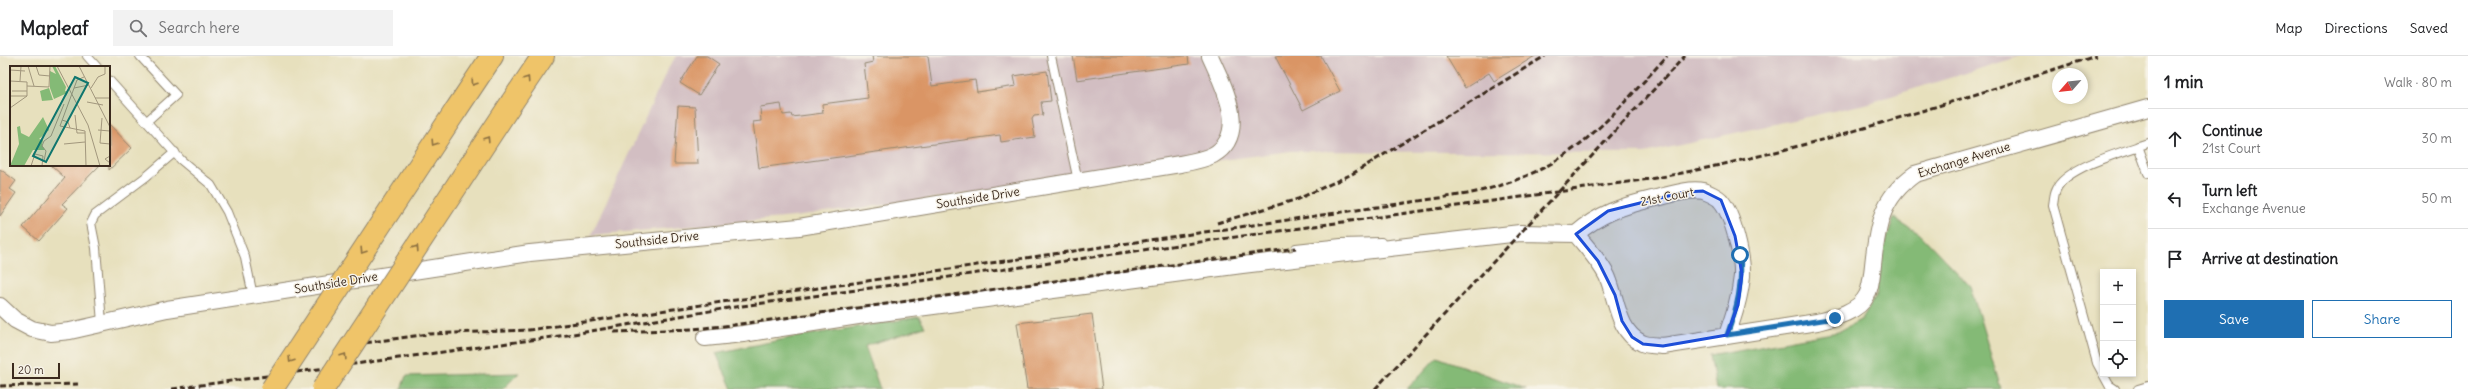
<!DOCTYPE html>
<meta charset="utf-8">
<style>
:root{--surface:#fff;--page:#f2f2f2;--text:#202124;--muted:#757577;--line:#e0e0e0;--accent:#1f6fb2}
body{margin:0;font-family:Delius,sans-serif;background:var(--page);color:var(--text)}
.controls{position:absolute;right:12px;bottom:12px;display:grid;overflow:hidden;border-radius:0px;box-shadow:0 2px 6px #0003}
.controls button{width:36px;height:36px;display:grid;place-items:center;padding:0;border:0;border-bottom:1px solid var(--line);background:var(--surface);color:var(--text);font:20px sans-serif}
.compass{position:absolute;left:2052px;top:12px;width:36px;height:36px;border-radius:50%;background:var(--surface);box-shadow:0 2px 6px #0003;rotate:242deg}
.scale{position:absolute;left:12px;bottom:10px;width:48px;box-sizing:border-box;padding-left:4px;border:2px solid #3b2a1e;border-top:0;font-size:11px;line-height:14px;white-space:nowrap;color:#3b2a1e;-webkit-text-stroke:3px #f7f3e8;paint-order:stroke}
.stop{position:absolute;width:12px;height:12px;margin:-9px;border:3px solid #1f6fb2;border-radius:50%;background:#fff}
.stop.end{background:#1f6fb2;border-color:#fff;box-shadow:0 1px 4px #0008}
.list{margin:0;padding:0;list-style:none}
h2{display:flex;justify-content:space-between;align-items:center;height:52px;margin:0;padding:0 16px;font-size:17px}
h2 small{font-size:13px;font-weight:400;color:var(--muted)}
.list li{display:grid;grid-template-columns:26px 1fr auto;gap:12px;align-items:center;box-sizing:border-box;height:60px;padding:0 16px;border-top:1px solid var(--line)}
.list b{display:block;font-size:15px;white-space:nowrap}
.list p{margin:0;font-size:13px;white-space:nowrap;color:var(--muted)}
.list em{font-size:13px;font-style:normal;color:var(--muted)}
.actions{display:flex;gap:8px;padding:12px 16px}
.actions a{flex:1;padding:9px 0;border:1px solid var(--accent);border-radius:0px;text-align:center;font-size:14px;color:var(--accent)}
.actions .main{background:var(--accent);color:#fff}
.icon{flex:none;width:22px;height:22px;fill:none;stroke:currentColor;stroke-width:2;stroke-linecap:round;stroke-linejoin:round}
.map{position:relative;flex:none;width:2148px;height:333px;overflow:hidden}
header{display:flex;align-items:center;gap:24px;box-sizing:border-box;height:56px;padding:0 20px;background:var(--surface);border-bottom:1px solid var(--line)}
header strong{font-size:19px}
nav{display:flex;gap:22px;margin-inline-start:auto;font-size:14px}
.search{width:280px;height:36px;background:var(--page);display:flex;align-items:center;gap:10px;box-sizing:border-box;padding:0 14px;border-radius:0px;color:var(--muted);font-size:15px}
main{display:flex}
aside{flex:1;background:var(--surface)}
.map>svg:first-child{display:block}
.industrial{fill:#d2bec2}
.forest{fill:#84ba76;stroke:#60724a}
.building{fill:#da9565}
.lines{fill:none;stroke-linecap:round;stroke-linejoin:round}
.lane-casing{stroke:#91856e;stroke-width:10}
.street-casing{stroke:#91856e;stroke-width:18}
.highway-casing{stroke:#91856e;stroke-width:24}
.lane{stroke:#fff;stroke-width:8}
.street{stroke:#fff;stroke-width:16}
.highway{stroke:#efc469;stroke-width:22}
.rail{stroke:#3b2a1e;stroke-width:3;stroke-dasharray:6 3;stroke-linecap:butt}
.highway-bridge-casing{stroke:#91856e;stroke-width:24;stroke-linecap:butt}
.highway-bridge{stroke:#efc469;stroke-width:22}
.oneway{stroke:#8c6f40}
.route{stroke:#1f6fb2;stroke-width:5}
.marked{fill:#1d4ed8;fill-opacity:0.2;stroke:#1d4ed8;stroke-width:3;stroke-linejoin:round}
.labels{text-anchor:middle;stroke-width:3;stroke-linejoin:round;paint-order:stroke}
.street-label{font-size:12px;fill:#3b2a1e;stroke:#f7f3e8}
.inset-road{fill:none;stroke:#a2977d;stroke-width:1}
.view{fill:#0f766e;fill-opacity:0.15;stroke:#0f766e;stroke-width:2}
.inset-edge{fill:none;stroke:#3b2a1e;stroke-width:2}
</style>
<header>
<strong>Mapleaf</strong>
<div class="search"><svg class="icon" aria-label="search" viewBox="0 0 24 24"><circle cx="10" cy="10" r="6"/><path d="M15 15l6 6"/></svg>Search here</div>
<nav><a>Map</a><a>Directions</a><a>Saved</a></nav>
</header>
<main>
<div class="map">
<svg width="2148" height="333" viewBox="0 0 2148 333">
<rect width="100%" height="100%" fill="#f7f3e8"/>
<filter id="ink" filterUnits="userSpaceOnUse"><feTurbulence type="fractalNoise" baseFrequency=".025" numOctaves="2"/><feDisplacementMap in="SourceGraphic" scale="8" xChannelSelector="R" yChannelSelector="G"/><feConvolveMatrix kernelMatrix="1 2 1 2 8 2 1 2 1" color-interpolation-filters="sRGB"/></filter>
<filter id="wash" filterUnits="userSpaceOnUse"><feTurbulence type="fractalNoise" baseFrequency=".012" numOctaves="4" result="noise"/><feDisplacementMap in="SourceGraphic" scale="16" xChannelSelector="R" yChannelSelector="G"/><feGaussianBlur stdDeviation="0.9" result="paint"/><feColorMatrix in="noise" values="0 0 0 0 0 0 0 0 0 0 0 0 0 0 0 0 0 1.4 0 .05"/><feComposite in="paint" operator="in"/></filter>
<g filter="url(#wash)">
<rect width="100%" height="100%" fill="#e7e0bd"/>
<path class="industrial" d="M676,0H2021L1865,48L1645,97L1291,95L794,161L591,179L668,13Z"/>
<path class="forest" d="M1894,162L1920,178L1970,230L2001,333H1716L1710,299L1838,276L1862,263L1877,237L1883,194Z
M919,261L925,271L865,290L880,333H732L716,297L795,281Z
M1437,301L1526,333H1407Z
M519,317L503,333H401L406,320Z"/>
<g id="blocks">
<path class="building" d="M697,0H707L719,8L699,39L680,27Z
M872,0H928L932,30L975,24L977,36L1016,30L1014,20L1047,15L1051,45L1041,46L1043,59L1034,60L1032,63L1035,81L1001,86L1000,79L759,112L753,66L761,65L760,51L781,48L783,59L791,58L792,61L823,57L822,48L868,42L864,8L873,6Z
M1073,0H1188L1189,8L1077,24Z
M1275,0H1321L1340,35L1303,54Z
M1446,0H1535L1494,25L1489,17L1465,32Z
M678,50L695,51L698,108H674Z
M109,68L132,92L109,114Z
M51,109H100L62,148L68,152L39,185L23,171L65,122Z
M0,113L16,125L10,133L16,137L0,160Z
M1092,258L1102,333H1027L1017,267Z"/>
</g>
</g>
<g filter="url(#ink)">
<use href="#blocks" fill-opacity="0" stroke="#91856e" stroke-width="1"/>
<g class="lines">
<defs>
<path id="lane" d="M87,0L97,11
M140,0L176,39L147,65
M1051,0L1078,125
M109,24L181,104L211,129L227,156L245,201L253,240
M2138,90L2148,117
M1296,192L1341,187L1381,186
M102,267L96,192L91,167L95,159L147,120L175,96
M2115,333L2109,329L2097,307L2053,149C2054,144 2054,138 2056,134C2065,111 2126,95 2148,87
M2138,333L2148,330"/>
<path id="street" d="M1576,178C1599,158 1622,150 1652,143C1667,140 1687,132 1703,135C1707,136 1718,141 1721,145C1733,159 1743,202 1742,220C1740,241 1734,259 1727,279
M0,250L15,264L32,273L51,277L70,275L167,253L530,197L799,171L1180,108C1191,106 1203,104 1213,99C1250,78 1223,29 1210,0
M705,282L743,278L858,260L1242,209L1520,177L1576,178C1587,192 1599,204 1607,220C1617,242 1617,276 1642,287C1648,290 1657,289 1663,290L1817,266C1833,262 1859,256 1867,239C1871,231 1872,218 1873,209C1877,170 1881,142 1915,118L2148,52"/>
<path id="highway" d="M512,46L543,0
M456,54L492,0"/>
</defs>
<use href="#lane" class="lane-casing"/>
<use href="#street" class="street-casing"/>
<use href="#highway" class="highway-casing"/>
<use href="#lane" class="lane"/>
<use href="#street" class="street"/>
<use href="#highway" class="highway"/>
<path class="rail" d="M1217,167L1298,143L1352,118L1545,0
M614,276L693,273L733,269L1296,192
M357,288L429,278L529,274L1467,138C1567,117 1601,72 1667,0
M0,330L78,328
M172,333L567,279L728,252L1650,123C1802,96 1948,47 2096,0
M1375,333L1685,0"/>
<defs>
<path id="highway-bridge" d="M272,333L456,54
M323,333L512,46"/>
</defs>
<use href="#highway-bridge" class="highway-bridge-casing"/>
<use href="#highway-bridge" class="highway-bridge"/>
</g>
<defs><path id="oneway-chevron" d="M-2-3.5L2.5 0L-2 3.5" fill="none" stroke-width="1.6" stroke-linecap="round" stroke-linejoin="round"/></defs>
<g class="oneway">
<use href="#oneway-chevron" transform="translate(527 23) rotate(-56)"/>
<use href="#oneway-chevron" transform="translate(474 27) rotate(124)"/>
<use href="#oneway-chevron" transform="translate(487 83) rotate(-57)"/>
<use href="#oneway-chevron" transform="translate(434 87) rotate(123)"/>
<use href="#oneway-chevron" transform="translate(416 192) rotate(-57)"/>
<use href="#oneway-chevron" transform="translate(363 195) rotate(123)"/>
<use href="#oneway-chevron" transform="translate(344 300) rotate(-57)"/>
<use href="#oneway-chevron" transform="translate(291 304) rotate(123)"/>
</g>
</g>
<g class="lines" filter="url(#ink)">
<path class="route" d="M1740,199C1743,228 1737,252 1727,279L1835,262"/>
</g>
<path class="marked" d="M1703,135L1721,144L1735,180L1742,218L1738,249L1727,279L1663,290L1643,288L1632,281L1622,265L1615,239L1598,205L1576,178L1608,155L1684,136Z"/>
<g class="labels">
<g class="street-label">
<text transform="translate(1964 104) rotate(-17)" y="4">Exchange Avenue</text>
<text transform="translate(1667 141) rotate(-11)" y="4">21st Court</text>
<text transform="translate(978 142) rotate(-9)" y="4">Southside Drive</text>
<text transform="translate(657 184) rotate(-6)" y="4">Southside Drive</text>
<text transform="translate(336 227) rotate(-9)" y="4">Southside Drive</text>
</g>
</g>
<g transform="translate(10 10)">
<rect width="100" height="100" fill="#e7e0bd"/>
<path d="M42,0H45L56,21L55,25L58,26L56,30L55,28L44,33L40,22V5L46,8ZM39,22L43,34L32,35L30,25ZM33,51L39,64L29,73L33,74L32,79L35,84H23L14,100H0L9,78L7,61L10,60L11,67L19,71Z" fill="#84ba76"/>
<path class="inset-road" d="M18,0L24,20M26,0L29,9L40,10M47,0L78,59L90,100M69,0L100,61M0,4L15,5M74,11L67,14L50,60L75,65L76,100M0,15L17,16V30M10,15L11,0M17,20L39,21L40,0M64,22L79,19M81,22L88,11L95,8V0M2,25H17M0,30H17M85,32H100M77,36L93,39M0,42L17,30M65,49L67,67H75M92,52L90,77L100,78M52,54L58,56L60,62M88,64L100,65M34,75L41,70L54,38M34,75L32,80L36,85L34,95M54,78L75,76M100,90L95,93L100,97M21,100L25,88L33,90L32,100"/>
<path class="view" d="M65,11L78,17L36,96L23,90Z"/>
<rect width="100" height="100" class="inset-edge"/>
</g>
</svg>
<div class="controls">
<button>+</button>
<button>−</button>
<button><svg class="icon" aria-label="locate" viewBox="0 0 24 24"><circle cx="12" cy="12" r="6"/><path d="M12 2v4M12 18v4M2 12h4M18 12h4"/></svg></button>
</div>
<svg class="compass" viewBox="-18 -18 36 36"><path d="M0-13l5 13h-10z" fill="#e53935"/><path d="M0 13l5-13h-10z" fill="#757577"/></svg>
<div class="scale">20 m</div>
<div class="stop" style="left:1740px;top:199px"></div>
<div class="stop end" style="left:1835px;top:262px"></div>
</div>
<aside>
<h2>1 min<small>Walk · 80 m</small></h2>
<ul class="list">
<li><svg class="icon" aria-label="ahead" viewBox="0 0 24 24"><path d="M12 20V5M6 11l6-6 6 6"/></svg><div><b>Continue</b><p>21st Court</p></div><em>30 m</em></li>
<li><svg class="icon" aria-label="left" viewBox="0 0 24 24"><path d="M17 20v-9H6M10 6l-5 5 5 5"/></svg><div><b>Turn left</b><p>Exchange Avenue</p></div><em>50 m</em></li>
<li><svg class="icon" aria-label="arrive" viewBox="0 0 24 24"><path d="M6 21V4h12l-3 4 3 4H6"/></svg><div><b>Arrive at destination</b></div></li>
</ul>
<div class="actions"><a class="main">Save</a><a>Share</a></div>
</aside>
</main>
